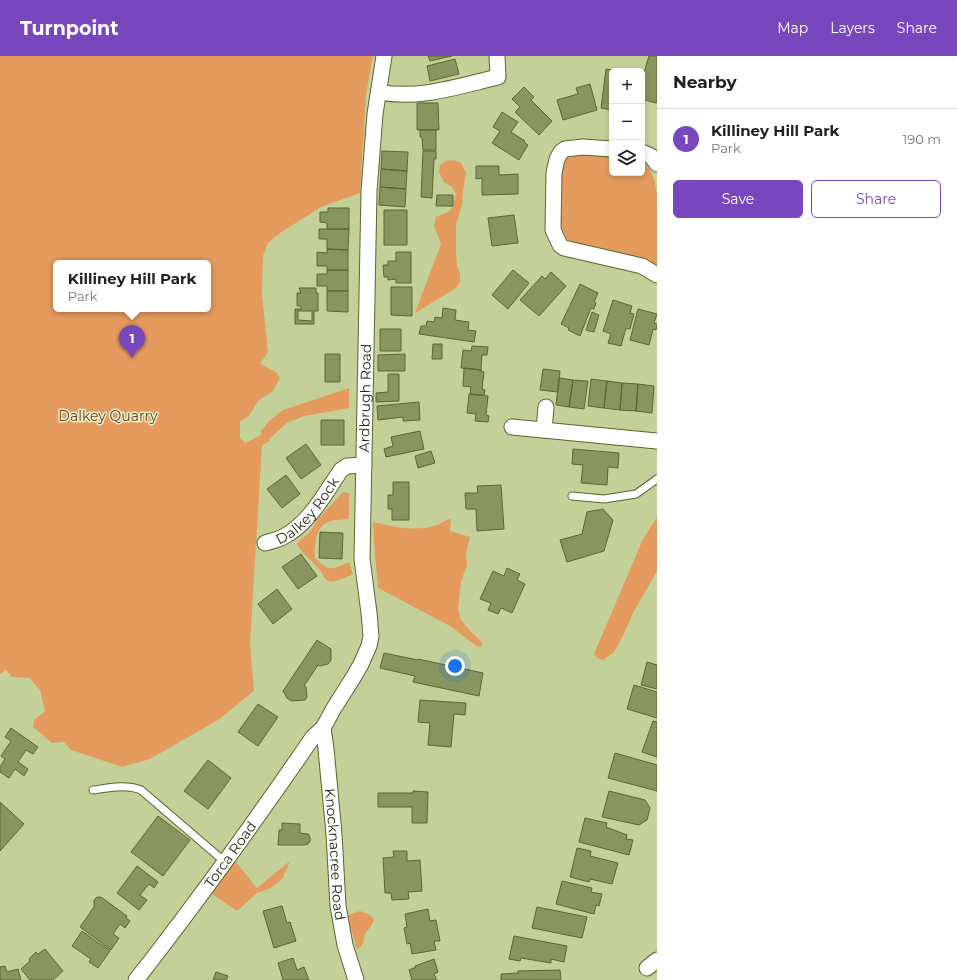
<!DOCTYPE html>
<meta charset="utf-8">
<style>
:root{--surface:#fff;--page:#f2f2f2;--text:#202124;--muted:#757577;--line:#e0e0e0;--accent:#7846bd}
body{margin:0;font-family:Montserrat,sans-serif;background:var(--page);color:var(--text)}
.controls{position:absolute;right:12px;top:12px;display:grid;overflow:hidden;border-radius:6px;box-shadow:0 2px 6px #0003}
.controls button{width:36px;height:36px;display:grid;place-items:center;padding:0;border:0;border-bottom:1px solid var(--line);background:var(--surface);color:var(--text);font:20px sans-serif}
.you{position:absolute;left:455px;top:610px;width:14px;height:14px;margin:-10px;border:3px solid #fff;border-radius:50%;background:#1a73e8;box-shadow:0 0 0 6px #1a73e833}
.badge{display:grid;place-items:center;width:26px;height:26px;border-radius:50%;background:var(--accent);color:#fff;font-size:13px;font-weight:700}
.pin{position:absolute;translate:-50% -33px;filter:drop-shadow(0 1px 2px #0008)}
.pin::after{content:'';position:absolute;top:21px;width:14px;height:12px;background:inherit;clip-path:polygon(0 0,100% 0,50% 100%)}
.popup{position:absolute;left:53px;top:204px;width:158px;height:52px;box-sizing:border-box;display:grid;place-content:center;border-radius:6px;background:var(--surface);filter:drop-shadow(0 1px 3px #0005);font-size:13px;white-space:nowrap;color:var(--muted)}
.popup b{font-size:15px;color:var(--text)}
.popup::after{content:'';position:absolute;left:50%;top:100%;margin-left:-8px;border:8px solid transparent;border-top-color:var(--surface)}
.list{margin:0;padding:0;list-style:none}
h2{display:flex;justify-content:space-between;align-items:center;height:52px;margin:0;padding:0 16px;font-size:17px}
h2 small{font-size:13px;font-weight:400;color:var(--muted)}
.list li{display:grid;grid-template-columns:26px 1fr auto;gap:12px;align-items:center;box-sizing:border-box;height:60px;padding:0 16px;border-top:1px solid var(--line)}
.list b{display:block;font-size:15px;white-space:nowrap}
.list p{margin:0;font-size:13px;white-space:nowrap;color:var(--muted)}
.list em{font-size:13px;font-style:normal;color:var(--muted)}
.actions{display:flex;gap:8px;padding:12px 16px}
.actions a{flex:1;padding:9px 0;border:1px solid var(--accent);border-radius:6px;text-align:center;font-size:14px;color:var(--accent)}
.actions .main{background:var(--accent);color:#fff}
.icon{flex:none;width:22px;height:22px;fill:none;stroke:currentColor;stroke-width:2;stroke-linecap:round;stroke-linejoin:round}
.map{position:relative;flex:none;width:657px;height:924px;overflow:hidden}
header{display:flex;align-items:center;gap:24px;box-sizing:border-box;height:56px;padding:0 20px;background:var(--accent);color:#fff}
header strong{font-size:19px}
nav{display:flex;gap:22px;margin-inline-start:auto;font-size:14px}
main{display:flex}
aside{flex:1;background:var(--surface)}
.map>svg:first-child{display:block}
.green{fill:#e59b5d;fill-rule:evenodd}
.building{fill:#88955e;stroke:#5c6732;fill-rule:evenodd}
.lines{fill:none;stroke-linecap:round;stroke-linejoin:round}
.lane-casing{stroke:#5a6530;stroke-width:9}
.street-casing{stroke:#5a6530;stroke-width:17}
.lane{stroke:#fff;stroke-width:7}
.street{stroke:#fff;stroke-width:15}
.labels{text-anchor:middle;stroke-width:3;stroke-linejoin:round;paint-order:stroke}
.street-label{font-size:14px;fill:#242912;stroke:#e6eed1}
.park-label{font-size:14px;fill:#734112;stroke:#e6eed1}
</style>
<header>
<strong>Turnpoint</strong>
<nav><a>Map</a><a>Layers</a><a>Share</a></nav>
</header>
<main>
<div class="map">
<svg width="657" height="924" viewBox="0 0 657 924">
<rect width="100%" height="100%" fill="#c3d198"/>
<path class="green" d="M0,0H373L366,39L360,137L321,151L280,177L268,187L263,200L262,237L268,296L260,308L276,316L280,322L273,335L258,345L249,360L240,365V382L245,387L261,379V375L269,365L283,354L349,332V352L304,360L287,367L269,383L270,385L262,389L250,587L254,635L218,664L150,703L122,711L71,694L64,686L52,687L33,671L34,664L45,655L40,634L30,622L12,621L6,614L0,618ZM56,207H208V253H56Z
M598,97L612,99V117H642V105C652,111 655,127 657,138V210L650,204L575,187C569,185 563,181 560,175C556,164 561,120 562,105L568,99Z
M454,104L461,107L466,117L463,136L462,149L456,168V196L457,211L460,217V226L456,232L415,257L441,188L434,170L436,161L448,156L453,151L456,138L452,131L444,126L439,116L440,109L446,105Z
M343,436L349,437V463C342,464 333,463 326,467C315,473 314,491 315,502C330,516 331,514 349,506L353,518C347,521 335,527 329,525C324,524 322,516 319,513C312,504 301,498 297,487L311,475L318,463Z
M657,461V515L633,557L623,580L614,596L603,604L597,602L594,598L643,483Z
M451,463L450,475L470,481L466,497L467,510L461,525L458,553L461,564L471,576L481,585L482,590L478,591L450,570L378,532L375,500L373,466C394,471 415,476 437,469C442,467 445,464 451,463Z
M235,805L257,832L290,805L283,822L271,832L257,837L237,855L212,838Z
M360,855L370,859L374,863C372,872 368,872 365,878C363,885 365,888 357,893L352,876L348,859Z"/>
<path class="building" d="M428,0H452L430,5Z
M649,0H657V43L656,47L642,43V23Z
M455,3L459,18L430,25L427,10Z
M606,13L621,15H612V54L601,52Z
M590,28L597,54L563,64L557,44L578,38L576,32Z
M524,31L534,41L531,44L552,65L539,79L515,56L520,51L512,43Z
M417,47H438L439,74H417Z
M502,56L518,66L511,76L525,85L524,86L528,89L519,104L492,87L500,75L493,71Z
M420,74H436V94H423L422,81H420Z
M382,95L408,96L407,115L381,113Z
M423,95H436V103H434L432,142L421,141Z
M476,110H499V119L518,118V138L482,139V122L476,123Z
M381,113L407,115L406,133L380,131Z
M380,131L406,133L405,151L379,149Z
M437,139H453V150H436Z
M328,152H349V173H327V167L320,166V156H328Z
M384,154H407V189H384Z
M514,159L518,187L492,190L488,162Z
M319,173H349L348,194L327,193V183H319Z
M327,193L348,194V214H327V210H317V196L327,197Z
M396,196H411V227H396V223L388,224V221H384L383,209H388V205H396Z
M327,214H348V235H327V230H317V218H327Z
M513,214L529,227L508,253L492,239Z
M551,216L566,230L539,260L520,244L542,220L545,223Z
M580,228L598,237L594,246L596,247L594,253L591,252L580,280L568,274L569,272L561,268Z
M391,231H412V260L391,259Z
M299,232H316V237H318V255H314V268H295V253H301V250H297V237H301ZM298,255H312V265L298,264Z
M327,235H348V256L327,255Z
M613,244L632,250L630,257L634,258L630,273L626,272L621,290L608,287L611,278L603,275Z
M443,252L456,254L455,264L469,266L468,274L476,275L474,286L419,278L421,270H426L427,265L434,266L435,261L442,262Z
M638,253L657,258L654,267L657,268V270L656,274L653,273L649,289L630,284Z
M592,256L599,259L594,276L586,274Z
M380,273H401V295H380Z
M433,288H442V303H432Z
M472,290L488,291L487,299H482L481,314L461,312L463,294L471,295Z
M325,298H340V326H325Z
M405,298V315H378V299Z
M464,312L481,314V315L484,316L482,333L485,334L484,339L470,338L471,331L463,330Z
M543,313L560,315L558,336L540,334Z
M388,318H399V345L376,346V337L388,336Z
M559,322L573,324L569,351L556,349Z
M591,323L607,325L604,352L588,350Z
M573,324L588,325L584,353L569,351Z
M607,325L622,327L620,354L604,352Z
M622,327L638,328L636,355L620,354Z
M638,328L654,330L652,357L636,355Z
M469,338L488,340L486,359L489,360L488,366L475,365L476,358L467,357Z
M419,346L420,364L403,365V361L378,364L377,350Z
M321,364H344V389H321Z
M420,375L424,393L386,401L384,393L393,390L391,381Z
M306,388L321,409L301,423L286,402Z
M573,393L619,397L618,412L608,411L607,429L581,427L583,409L572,408Z
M431,395L435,407L418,412L415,400Z
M286,419L300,438L282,452L267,433Z
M393,426H409V464H392V453H388V439H393Z
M501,429L504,473L477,475L476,453H466L465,437H478L477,430Z
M603,453L613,464L604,495L567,506L560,484L582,478L587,456Z
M320,476L343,477L342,503L319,502Z
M301,498L317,520L298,533L282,511Z
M507,512L520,518L517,524L525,528L512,557L501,552L498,558L488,554L491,547L480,543L493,515L504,520Z
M277,533L292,553L273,568L258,548Z
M317,584L331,593V604L328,608L320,610L318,609L304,630L306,631L307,641L305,644L292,645L287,642L283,635Z
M384,597L418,604V603L483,617L479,640L413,626L415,620L380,612Z
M647,606L657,609V633L641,629Z
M634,629L657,636V662L627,653Z
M420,644L466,647L465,659L454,658L451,691L428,689L430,667L418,666Z
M258,648L278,661L258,690L238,676Z
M653,665L657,666V701L642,696Z
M11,672L38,691L33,698L26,694L18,706L28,713L24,720L15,713L9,722L0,716V711L5,703L1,700L11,685L5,681Z
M615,697L657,709V735L608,722Z
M208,704L231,722L208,753L184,735Z
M413,735L428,736L427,767H412V751H378V737H413Z
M609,735L645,744L650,752L647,764L639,769L602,761Z
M0,746L24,768L0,795Z
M158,760L190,784L163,820L131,796Z
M585,762L607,767L606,771L627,779L626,783L633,784L629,799L579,786Z
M282,767L300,768V777L308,778L310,781V785L308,788L304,789H278L279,774H282Z
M577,792L591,795L590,800L618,807L612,828L590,823L589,826L570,821Z
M393,795H407V805L420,804L422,835L408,836L409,843L392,844L391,837H385L383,802L394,801Z
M137,810L158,826L154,832L149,828L140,839L147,844L139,854L117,837Z
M562,825L592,832L591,836L602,838L599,850L596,849L594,858L556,848Z
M97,841H101L127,860L126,862L130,865L125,872L120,868L113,878L119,882L111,894L80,871L94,851V844Z
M282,850L287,867L290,866L296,885L274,892L263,855Z
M537,851L587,861L582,882L532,872Z
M428,853L430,865L436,864L440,885H434L436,894L412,898L410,887L407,888L404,872L407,871L405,858Z
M82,875L110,895L98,912L89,906L91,903L72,890Z
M514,880L567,890L564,906L551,903V907L521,902L520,905L509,903Z
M45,893L63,915L53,924H30L21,913L30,905L29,903L36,896L38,898Z
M293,902L297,914L304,911L309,924H283L278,907Z
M434,903L438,916L434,918L437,924H412L409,914L416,911L415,910Z
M5,910L7,916L18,913L21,924H0V911Z
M560,914L561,924H501V918L518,917V915Z
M216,916L228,920L226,924H213Z"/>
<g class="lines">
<defs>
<path id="lane" d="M572,440L604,443L636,438L657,423
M93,734C109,732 125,728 141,734L225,806"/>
<g id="street">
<path d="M379,36C419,44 459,30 498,21L497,0"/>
<path d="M612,93L583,91L565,93L561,96L557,103L554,117L553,174L560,189L564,192L642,210L657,219"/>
<path d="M642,96L651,100L657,108"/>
<path d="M512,371L657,385"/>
<path d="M544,374L546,351"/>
<path id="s1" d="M265,487C271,485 278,484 283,481C309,468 325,437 341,414L347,410L364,409"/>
<path id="s2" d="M323,672L326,693L334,778L338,850L345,889L356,924"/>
<path d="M647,912L657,904"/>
<path id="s3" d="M136,924C198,845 256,764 313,681L323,672L334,652L353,622L361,608L369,590L371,580L369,557L362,503L369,135L375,58L384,0"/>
</g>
</defs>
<use href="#lane" class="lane-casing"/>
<use href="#street" class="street-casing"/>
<use href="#lane" class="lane"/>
<use href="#street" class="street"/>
</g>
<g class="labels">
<g class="street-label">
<text dy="5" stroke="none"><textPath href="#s3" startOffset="657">Ardbrugh Road</textPath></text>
<text dy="5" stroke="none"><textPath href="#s1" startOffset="55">Dalkey Rock</textPath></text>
<text dy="5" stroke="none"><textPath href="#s3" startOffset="157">Torca Road</textPath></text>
<text dy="5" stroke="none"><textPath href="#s2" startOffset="127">Knocknacree Road</textPath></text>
</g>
<g class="park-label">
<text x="108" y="365">Dalkey Quarry</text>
</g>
</g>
</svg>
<div class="controls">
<button>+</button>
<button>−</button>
<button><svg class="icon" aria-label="layers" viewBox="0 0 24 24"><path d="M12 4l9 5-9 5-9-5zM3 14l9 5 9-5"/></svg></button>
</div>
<div class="you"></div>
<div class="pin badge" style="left:132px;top:302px">1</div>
<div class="popup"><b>Killiney Hill Park</b>Park</div>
</div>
<aside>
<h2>Nearby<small></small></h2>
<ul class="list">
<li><span class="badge">1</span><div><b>Killiney Hill Park</b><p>Park</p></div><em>190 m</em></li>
</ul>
<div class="actions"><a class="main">Save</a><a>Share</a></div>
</aside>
</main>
